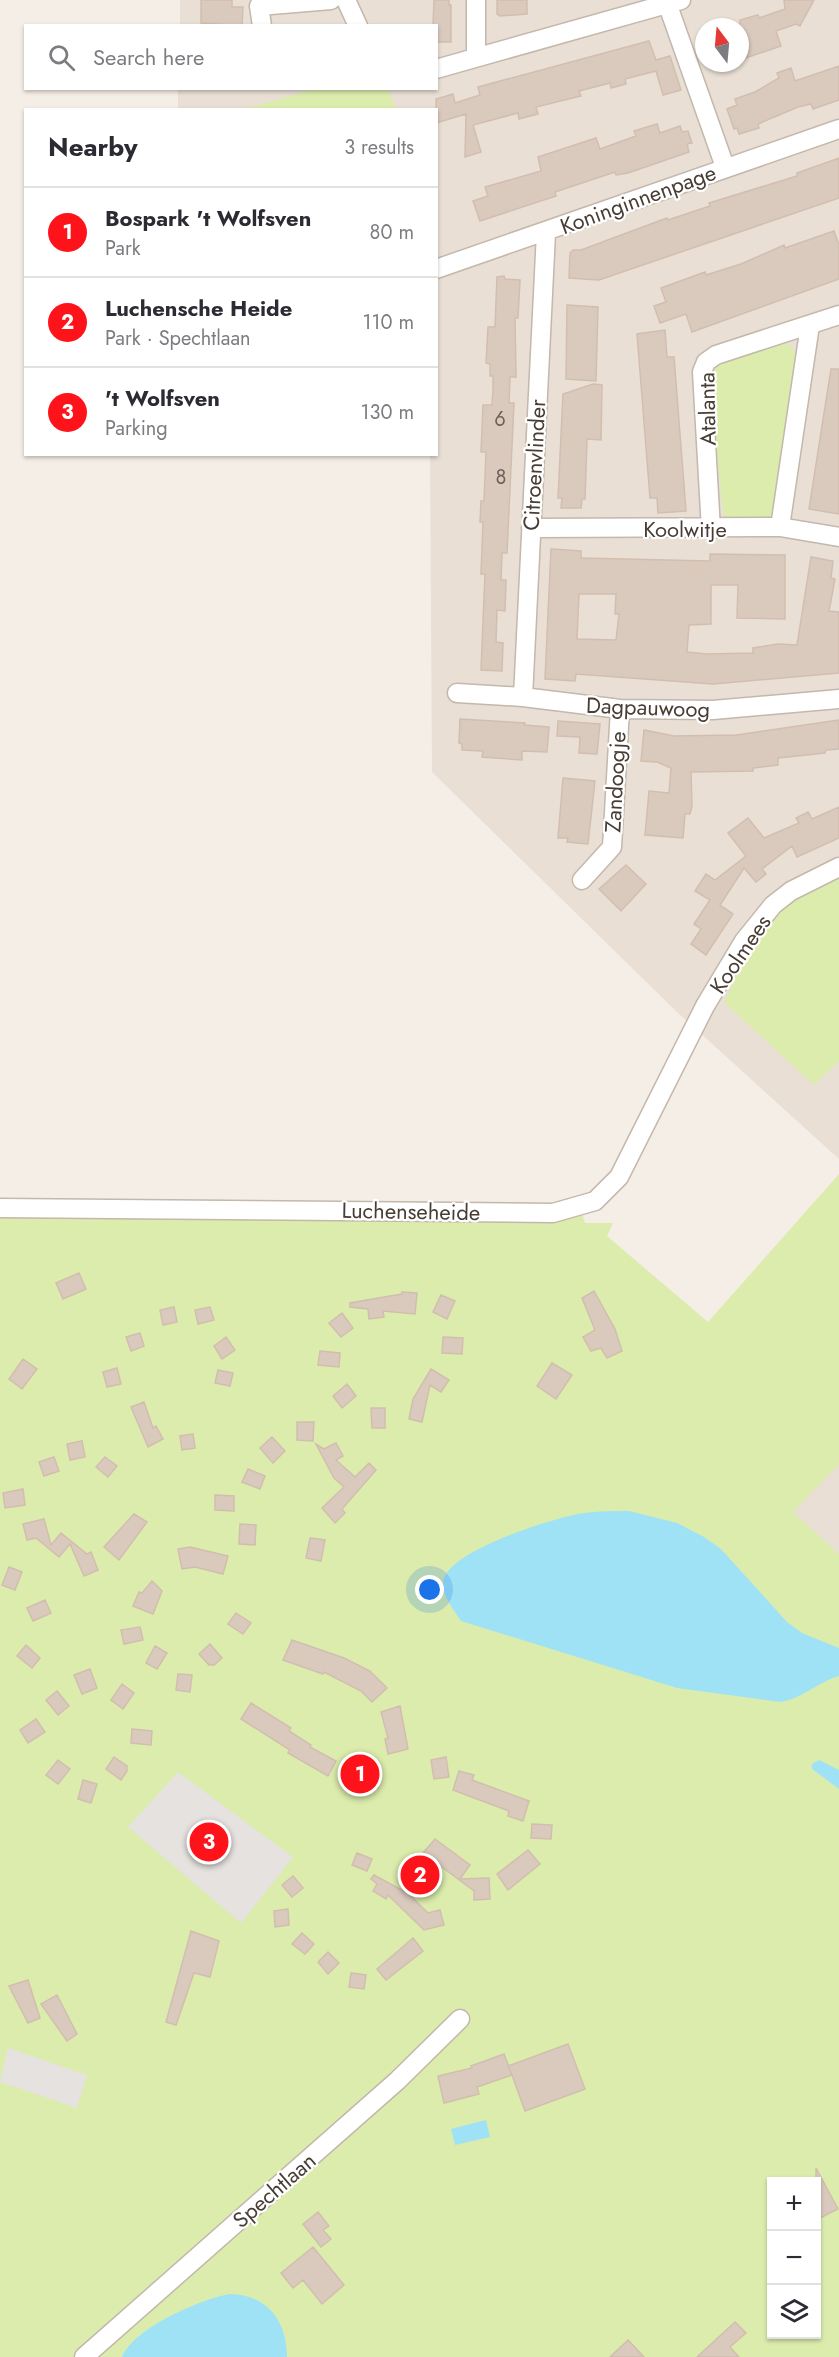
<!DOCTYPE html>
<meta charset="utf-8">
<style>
:root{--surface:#fff;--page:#f7f7f7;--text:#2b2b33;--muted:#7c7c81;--line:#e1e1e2;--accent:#ff131b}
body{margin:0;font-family:Jost,sans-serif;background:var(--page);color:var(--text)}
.controls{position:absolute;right:18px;bottom:18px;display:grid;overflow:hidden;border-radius:0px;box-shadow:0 2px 4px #0004}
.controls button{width:54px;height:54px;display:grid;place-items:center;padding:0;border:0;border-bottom:2px solid var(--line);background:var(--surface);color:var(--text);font:30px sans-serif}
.compass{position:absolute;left:695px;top:18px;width:54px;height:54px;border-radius:50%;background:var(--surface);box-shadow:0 2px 4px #0004;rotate:344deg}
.you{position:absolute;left:430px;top:1590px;width:21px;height:21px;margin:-15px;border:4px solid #fff;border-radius:50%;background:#1a73e8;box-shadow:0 0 0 9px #1a73e833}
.badge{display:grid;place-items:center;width:39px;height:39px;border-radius:50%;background:var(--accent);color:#fff;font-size:20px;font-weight:700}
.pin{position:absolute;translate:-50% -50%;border:3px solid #fff;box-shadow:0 2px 6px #0006}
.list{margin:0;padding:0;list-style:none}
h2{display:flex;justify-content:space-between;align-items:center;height:78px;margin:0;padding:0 24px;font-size:26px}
h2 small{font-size:20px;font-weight:400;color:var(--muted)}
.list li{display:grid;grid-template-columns:39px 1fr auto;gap:18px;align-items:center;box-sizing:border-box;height:90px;padding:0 24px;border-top:2px solid var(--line)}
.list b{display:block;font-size:22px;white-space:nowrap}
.list p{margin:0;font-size:20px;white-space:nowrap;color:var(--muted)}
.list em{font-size:20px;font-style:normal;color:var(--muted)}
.icon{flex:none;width:33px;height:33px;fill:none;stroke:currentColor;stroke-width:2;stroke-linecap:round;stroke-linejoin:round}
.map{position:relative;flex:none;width:839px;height:2357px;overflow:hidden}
.search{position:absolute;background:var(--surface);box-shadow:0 2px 4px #0004;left:24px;top:24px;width:414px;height:66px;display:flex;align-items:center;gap:15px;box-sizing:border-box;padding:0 21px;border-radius:0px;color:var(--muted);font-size:22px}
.panel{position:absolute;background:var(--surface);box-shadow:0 2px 4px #0004;left:24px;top:108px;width:414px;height:348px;border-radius:0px}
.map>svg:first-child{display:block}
.residential{fill:#e9dfd4;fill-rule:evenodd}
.green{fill:#dbecac;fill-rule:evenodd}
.parking{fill:#e5e2df}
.water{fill:#9fe2f6}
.building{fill:#dacabe;stroke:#d2beae;stroke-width:1.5;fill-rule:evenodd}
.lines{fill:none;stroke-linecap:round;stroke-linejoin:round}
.minor-casing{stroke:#c4b7ab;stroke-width:21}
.minor{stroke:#fff;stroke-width:18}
.labels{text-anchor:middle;stroke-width:4.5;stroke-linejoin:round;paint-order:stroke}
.number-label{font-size:20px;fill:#6c6057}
.street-label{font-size:22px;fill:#483d35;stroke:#fff}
</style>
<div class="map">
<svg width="839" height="2357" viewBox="0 0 839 2357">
<rect width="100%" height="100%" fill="#f5eee7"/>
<path class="residential" d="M180,0H839V1159L677,1012L432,772L430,455L436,454V110H178V89L436,88V26L180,25ZM704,27H740V63H704Z
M839,1456V1572L776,1523Z"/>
<path class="green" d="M319,88L383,89L389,92L396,109H243Z
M781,343L791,346L797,357L773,510L770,518L729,520L724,515L722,506L710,376L718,365Z
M839,876V1061L814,1085L724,1002C737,974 756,937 776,914C791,897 818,886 839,876Z
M839,1174V1464L793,1512L839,1554V2357H0V1218L155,1214L583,1216L585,1223H613L607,1236L708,1322ZM772,2182H816V2334H772Z"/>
<path class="parking" d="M178,1772L293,1857L241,1923L128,1827Z
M8,2048L87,2075L77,2108L0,2082Z"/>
<path class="water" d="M629,1511L677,1523L704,1537L721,1549L787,1622L802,1633L839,1648V1676C818,1682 802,1699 780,1702L677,1688L461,1621C454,1610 443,1597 443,1584C442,1552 552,1519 578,1514C594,1511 612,1511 629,1511Z
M819,1760L839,1770V1789L812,1769V1764Z
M486,2120L490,2137L455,2145L451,2129Z
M229,2294C266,2294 287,2320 287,2357H122C134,2328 199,2300 229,2294Z"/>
<path class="building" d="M201,0H232V7H243L242,26L201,23Z
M434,0H449V5H451V42H436V26H433Z
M497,0H527V14L500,16L497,14Z
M784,0H814L800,26L796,24L776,31L781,46L740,60V20L758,15L759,18L785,9Z
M649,41L656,60L670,56L681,90L663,95L656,71L625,79L626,84L611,88L610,83L579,91L581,96L536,107L538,114L519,119L518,113L473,125L481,152L465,157L466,114L436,123V99L453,94L455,103L480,95L478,87Z
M839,66V100L813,109L811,104L798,107L758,124L759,128L739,134L737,128L734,129L727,109L737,105L735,99L755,92L779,78L777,73L791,68L795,81Z
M657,124L660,133L680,126L682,132L688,131L692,143L687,144L689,152L628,173L616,175L615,172L555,192L556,196L480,221L473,201L488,196L485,187L541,171L538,157L596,138L600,149L636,136L634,131Z
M839,158V198L599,280L569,278L570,253L573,250H581L667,218L668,220L710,206L709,203L797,176V173Z
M834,231L839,245V279L692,332L686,314L660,323L654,306L666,302L661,288L705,272L706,275L741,264L784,245L785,248Z
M504,276L505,279L520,280L518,318H515L516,377H510L509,403H514L507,553H502L501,580H506L505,611L497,610L496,642L503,643L502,671L481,670L485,574H481L483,522H480L481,501H484L486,452H481L483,405H492L493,389V376H490V364L486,363L488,327H495L497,277Z
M567,305L598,307L596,381L566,379Z
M665,330L667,357H674L686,511L658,513L657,498H650L637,334Z
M831,369H839V514L809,509Z
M593,384L602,385L601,440L587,439L585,499H582L581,508H561L562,498H558L563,394Z
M551,549L581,551V558L710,561V554L785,555V619L737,618L738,585H711V624L689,625L687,652L707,654L753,653V648L778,644L797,645L811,557L833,561L831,578L835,579L829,611L839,612V673L713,684L576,674L575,681L545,679ZM579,594H616L615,614H619L616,640L577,639Z
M460,719L525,723L524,725L549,727L547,752L522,751V760L482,757L483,751L462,750V744L459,743Z
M839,720V749L826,750L825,753L778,758V765L753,768V771L691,772L692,806L690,814H685L683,838L645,835L649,791L669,793L671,768L657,762L641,761L644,730L674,736L736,735Z
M558,721L600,724L597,754L579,753L580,737L557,736Z
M563,778L595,781L588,844L567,842L568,838H558Z
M839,807V838L797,857L792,846L762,869L766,874L756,882L744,868L720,905L733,914L706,955L691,944L701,929L694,924L710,900L695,891L706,874L715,880L746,856L728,833L748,818L764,838L799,823L796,818L808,812L812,819Z
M626,865L646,884L621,911L599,889Z
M79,1273L86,1289L63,1299L56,1283Z
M594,1291L615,1329L622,1351L607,1358L601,1348L591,1351L583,1337L595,1330L582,1298Z
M402,1292L417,1293L415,1314L383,1311L384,1317L369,1319L368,1309L350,1307V1303L402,1294Z
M441,1295L455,1301L447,1319L433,1312Z
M174,1307L177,1322L163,1325L160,1310Z
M210,1307L214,1320L198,1324L195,1310Z
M342,1313L353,1328L341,1337L329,1323Z
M140,1333L144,1346L131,1351L126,1337Z
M226,1337L235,1350L222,1359L214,1346Z
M443,1337L463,1338L462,1354L442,1353Z
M320,1351L340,1353L339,1367L318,1365Z
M23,1359L37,1369L22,1389L9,1379Z
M552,1363L572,1375L556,1399L537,1386Z
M117,1368L121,1384L107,1387L103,1372Z
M431,1369L449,1380L441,1392L430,1385L422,1422L409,1419L413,1399Z
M218,1370L233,1373L230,1386L215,1383Z
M347,1384L356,1396L342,1408L333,1396Z
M144,1402L153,1428L156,1426L163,1439L148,1447L131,1407Z
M371,1408H385V1428H372Z
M297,1422H314L313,1441L297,1440Z
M193,1434L195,1448L182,1450L180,1436Z
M272,1437L285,1451L273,1463L260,1448Z
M82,1441L85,1457L70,1460L67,1444Z
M336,1443L343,1456L336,1460L355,1477L369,1463L376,1470L342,1509L345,1513L335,1523L322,1508L344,1487L334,1478L316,1444L324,1449Z
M54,1457L59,1471L44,1476L39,1462Z
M105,1457L117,1466L108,1477L96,1467Z
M248,1469L265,1476L260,1489L242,1482Z
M23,1489L25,1505L5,1508L3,1493Z
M215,1495L234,1496V1511L215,1510Z
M134,1514L147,1522L119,1560L104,1547Z
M44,1519L51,1545L61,1533L87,1554L91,1552L98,1570L84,1576L70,1544L59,1557L36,1538L27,1540L23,1524Z
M240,1524L256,1525L255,1545L239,1544Z
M310,1538L325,1540L321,1561L306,1558Z
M190,1547L228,1556L223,1574L195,1567L182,1569L178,1549Z
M9,1567L22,1572L15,1590L2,1585Z
M152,1581L162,1591L153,1614L133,1606L139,1592L142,1593Z
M45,1600L51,1613L33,1621L27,1608Z
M236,1613L251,1623L243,1634L228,1624Z
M140,1627L143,1640L124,1644L121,1630Z
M292,1640L344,1658L370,1671L387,1688L372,1702L361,1691L324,1672L323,1674L283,1660Z
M210,1644L222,1658L214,1665H209L199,1654Z
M26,1645L40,1658L32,1668L17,1656Z
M155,1646L167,1653L157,1669L146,1663Z
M90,1669L97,1688L82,1694L74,1675Z
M178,1674L192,1675L190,1692L176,1690Z
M122,1684L134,1693L123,1709L111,1700Z
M57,1691L69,1706L58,1715L46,1700Z
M251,1703L291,1728L289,1731L311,1745L310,1747L336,1761L328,1776L288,1753L290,1750L241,1719Z
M400,1706L408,1749L388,1754L385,1739L388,1738L381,1712Z
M36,1719L45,1732L28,1743L20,1730Z
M132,1729L152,1731L151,1745L131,1743Z
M114,1757L127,1766V1771L121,1780L106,1769Z
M446,1757L449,1777L434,1779L431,1760Z
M58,1760L70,1769L58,1784L46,1775Z
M363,1768H378V1788H363Z
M459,1771L474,1775L472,1780L529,1801L523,1821L508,1816L509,1811L453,1790Z
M83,1780L97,1784L91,1803L78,1799Z
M532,1824L552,1825L551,1839L531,1838Z
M435,1839L470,1865L460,1879L489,1878L490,1899L474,1900V1891L423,1853Z
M528,1850L540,1864L508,1890L497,1874Z
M357,1853L372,1859L367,1871L352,1865Z
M374,1875L409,1894L428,1913L440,1910L444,1925L424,1930L388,1895L386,1899L373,1891L377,1884L371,1879Z
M293,1876L303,1888L292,1897L282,1885Z
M288,1909L289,1925L275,1927L274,1911Z
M191,1931L219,1941L210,1977L194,1973L176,2025L166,2022Z
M302,1933L314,1944L305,1954L292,1944Z
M413,1938L423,1951L386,1980L377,1969Z
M328,1952L339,1963L328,1974L318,1962Z
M351,1973L366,1975L364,1989L349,1987Z
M28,1980L40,2018L28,2023L9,1986Z
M57,1995L77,2034L67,2041L41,2004Z
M568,2044L585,2089L525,2111L512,2075L477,2087L479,2094L444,2103L438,2076L472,2068L471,2066L504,2054L512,2075L508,2066Z
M816,2168L838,2209L816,2220Z
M318,2212L329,2226L323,2230L331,2239L321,2247L303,2224Z
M313,2247L344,2285L322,2304L303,2280L293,2288L281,2273Z
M735,2322L746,2333L730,2347L739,2357H697Z
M628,2340L644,2357H610Z"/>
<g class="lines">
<defs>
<path id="minor" d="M346,0L358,26
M666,0L725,167
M262,26L259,6L331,0
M476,56V0
M436,69L681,0
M436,269L839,129
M780,527L810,325
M531,528L780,527L839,537
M711,530L702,372L706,362L716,355L839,315
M457,693L523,697L620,709L713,710L839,699
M523,697L546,233
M582,880L612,847L620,709
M0,1208L553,1213L595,1201L619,1177L705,1006L744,941L773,905L791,891L839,867
M84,2357L397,2081L460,2019"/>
</defs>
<use href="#minor" class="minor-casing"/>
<use href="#minor" class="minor"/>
</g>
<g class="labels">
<g class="number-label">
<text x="500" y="426">6</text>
<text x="501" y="484">8</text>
</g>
<g class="street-label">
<text transform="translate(638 199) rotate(-20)" y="8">Koninginnenpage</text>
<text transform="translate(707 409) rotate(-91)" y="8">Atalanta</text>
<text transform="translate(534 465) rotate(-87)" y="8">Citroenvlinder</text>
<text x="685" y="537">Koolwitje</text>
<text transform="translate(648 707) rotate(2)" y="8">Dagpauwoog</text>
<text transform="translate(615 782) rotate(-87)" y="8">Zandoogje</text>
<text transform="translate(740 954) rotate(-56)" y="8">Koolmees</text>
<text transform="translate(411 1211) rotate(1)" y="8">Luchenseheide</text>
<text transform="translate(274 2190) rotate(-41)" y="8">Spechtlaan</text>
</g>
</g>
</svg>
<div class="controls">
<button>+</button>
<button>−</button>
<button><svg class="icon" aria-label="layers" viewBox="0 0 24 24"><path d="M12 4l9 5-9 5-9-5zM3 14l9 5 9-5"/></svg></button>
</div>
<svg class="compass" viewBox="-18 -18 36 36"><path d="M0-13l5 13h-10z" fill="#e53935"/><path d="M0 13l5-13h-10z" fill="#7c7c81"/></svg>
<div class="you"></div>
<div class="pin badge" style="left:360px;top:1774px">1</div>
<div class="pin badge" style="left:420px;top:1875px">2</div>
<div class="pin badge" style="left:209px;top:1842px">3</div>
<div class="search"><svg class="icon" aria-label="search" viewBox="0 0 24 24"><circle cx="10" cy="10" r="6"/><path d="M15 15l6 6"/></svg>Search here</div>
<section class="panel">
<h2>Nearby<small>3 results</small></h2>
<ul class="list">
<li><span class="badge">1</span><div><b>Bospark 't Wolfsven</b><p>Park</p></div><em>80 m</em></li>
<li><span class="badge">2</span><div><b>Luchensche Heide</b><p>Park · Spechtlaan</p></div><em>110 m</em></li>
<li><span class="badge">3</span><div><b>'t Wolfsven</b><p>Parking</p></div><em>130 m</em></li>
</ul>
</section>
</div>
